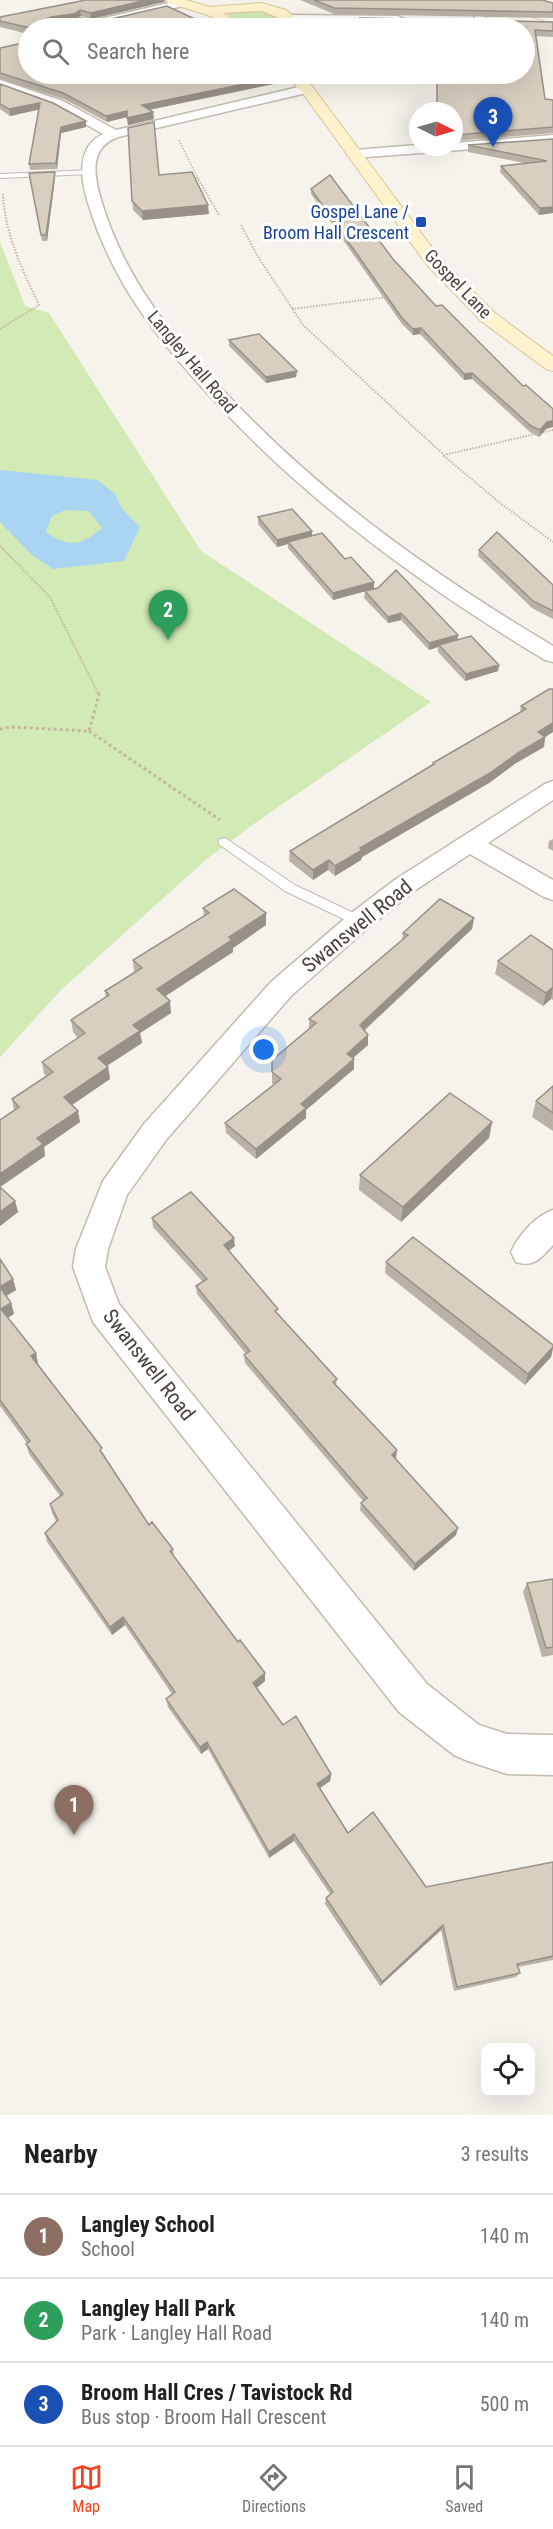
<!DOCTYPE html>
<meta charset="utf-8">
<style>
:root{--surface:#fff;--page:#f2f2f2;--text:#202124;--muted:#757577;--line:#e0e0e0;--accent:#fc3f1d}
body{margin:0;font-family:"Roboto Condensed",sans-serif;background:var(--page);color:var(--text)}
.controls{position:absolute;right:18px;bottom:18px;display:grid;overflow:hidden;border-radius:12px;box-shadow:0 6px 24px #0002}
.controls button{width:54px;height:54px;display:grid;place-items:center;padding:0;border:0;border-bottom:2px solid var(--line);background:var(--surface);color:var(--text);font:30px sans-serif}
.compass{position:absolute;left:409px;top:102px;width:54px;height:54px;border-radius:50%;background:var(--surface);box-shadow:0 6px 24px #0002;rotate:95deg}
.you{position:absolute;left:264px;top:1050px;width:21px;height:21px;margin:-15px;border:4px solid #fff;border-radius:50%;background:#1a73e8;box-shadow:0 0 0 9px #1a73e833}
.badge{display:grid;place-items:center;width:39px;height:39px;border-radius:50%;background:var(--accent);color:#fff;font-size:20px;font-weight:700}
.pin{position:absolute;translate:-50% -50px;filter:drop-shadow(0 2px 3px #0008)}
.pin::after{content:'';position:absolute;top:32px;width:21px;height:18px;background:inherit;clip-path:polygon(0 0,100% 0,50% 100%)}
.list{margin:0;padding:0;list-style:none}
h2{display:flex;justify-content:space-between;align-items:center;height:78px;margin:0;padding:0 24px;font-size:26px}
h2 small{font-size:20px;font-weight:400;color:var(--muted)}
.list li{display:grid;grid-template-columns:39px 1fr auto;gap:18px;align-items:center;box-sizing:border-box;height:84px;padding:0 24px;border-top:2px solid var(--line)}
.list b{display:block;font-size:22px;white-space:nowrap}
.list p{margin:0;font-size:20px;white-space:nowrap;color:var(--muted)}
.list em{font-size:20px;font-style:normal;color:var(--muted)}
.icon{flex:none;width:33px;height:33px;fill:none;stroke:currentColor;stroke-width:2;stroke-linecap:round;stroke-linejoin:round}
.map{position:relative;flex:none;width:553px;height:2115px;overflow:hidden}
.search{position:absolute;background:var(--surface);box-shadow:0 6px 24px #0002;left:18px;right:18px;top:18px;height:66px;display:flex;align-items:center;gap:15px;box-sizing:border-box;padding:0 21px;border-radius:33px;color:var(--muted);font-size:22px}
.sheet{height:330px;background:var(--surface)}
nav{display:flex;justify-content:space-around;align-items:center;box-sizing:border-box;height:84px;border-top:2px solid var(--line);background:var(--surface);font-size:16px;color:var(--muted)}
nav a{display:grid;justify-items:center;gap:3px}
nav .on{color:var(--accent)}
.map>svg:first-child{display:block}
.green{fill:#d2eab5}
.water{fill:#a9d4f2;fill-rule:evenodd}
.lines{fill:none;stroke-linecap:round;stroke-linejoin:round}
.lane-casing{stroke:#c2bbae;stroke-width:2}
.street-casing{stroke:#c2bbae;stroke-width:3}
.secondary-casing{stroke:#d6c79b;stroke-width:2}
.path-far2{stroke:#c4b79f;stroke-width:1.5;stroke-dasharray:1.5 1.5;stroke-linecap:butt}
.path-far1{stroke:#c4b79f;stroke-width:2;stroke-dasharray:1.5 1.5;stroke-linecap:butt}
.path{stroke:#c4b79f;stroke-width:3;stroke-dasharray:3 3;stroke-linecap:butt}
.lane{fill:#fff;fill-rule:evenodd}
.street{fill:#fff;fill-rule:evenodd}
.secondary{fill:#fff3cd;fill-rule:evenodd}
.wall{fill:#bab2a6}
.shaded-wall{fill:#979187}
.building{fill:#d8cfc1;stroke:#979187;stroke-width:1.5}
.transit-dot{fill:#1a4fb4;stroke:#fff;stroke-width:2}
.labels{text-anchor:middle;stroke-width:6;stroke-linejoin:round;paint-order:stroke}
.far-transit-label{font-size:18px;fill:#164399;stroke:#fff;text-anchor:end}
.far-street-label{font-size:18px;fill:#4b4439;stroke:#fff}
.street-label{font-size:21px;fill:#4b4439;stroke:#fff}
</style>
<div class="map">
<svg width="553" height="2115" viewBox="0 0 553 2115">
<rect width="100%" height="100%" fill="#f6f3ec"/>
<path class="green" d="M260,10L277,15L279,20C261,32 246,25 229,15V13Z
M0,242L25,306L49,313L201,551L431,702L255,823L208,858L61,990L0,1057Z"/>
<path class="water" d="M0,470L97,480L115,494L122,509L140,527L124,561L53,569L32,555L0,522ZM65,510L89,511L102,528C82,545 69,549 46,532L51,517Z"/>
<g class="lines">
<defs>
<path id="lane" d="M93,170L90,174L0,178V174Z
M225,838L295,885L364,918L366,921L364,924H354L285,891L220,845L218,842L220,839Z"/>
<path id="street" d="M182,0L187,1V5L90,28L74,21L80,18L91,21Z
M474,0H484L486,28H475Z
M289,15L398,16L404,19L398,22L285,20L283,18Z
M0,80L63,101L116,130L307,85L311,86L313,89L311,92L118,137C88,148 94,177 102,203C125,278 168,331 221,388C317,492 432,574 553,646V662L545,660C421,585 305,501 207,393C154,335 113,282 89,206C81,182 75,147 103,134L55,107L0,88Z
M553,135V143L354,158L347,154L354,150L418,145L454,147V143Z
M553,781V800L488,843L553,880V900L544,897L470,854L414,891L368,928L291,996L166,1140L127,1195L108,1249L105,1267L119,1304L427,1684L479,1725L507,1734L553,1735V1775L507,1774L468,1761L454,1755L399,1712L93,1322L73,1267L76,1249L103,1181L144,1124L271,982L350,914L396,879L545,784Z
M553,1210V1245C541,1258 534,1268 516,1262L511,1252C519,1235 535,1216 553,1210Z"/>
<path id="secondary" d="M166,0H186L210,7L262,3L286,10L295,18L288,28H266L267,25L278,22L281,19L262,11L223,13L236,21L229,25L205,14L168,3Z
M284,74H299L312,86L439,257L495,313L553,356V371L546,369L481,321L427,265L302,92Z"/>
</defs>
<use href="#lane" class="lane-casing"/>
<use href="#street" class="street-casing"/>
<use href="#secondary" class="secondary-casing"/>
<path class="path-far2" d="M531,17L551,23
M179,140L198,179"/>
<path class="path-far1" d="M197,177L219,215
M241,225L257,255L303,325L444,455L553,430
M292,309L388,297
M0,329L39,305C22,269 5,234 3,194
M444,456L500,503L553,542
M0,546L50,597L98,693"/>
<path class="path" d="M0,729L10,727L89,731L99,695L97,691
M89,731L220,820"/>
<use href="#lane" class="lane"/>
<use href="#street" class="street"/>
<use href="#secondary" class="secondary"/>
</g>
<path class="wall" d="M86,0H165L164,2L91,19L81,16L74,20L50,24L214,28H28V34L0,27V17Z
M300,0H542L553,3V18L334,14Z
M359,18L553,22V37L536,36L545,99L553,100V133L454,141V111H437V74H525L359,20Z
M0,48L288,75V81L149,110L153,112L154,119L128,125L127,117L107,122L64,99L0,79Z
M0,84L86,127L61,133L57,169L30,170L29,164L38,110L10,116L0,109Z
M128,128L159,175L209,214L143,220L133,210Z
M553,139V213L539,215L500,172L501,166L524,163L468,152V145Z
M55,172V178L47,241H42L30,179Z
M311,189L393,259L546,429L539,437L530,432L472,379L464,380L420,334L413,335L402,324L311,194Z
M229,340L297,371L296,377L266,383L229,346Z
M258,517L312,531V536L374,589L458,635L457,640L499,665L498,671L465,681L438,652V647L429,650L401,620L388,623L364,598L365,591L333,600L288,548V544L277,547L258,524Z
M479,550L553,585V619L532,608L478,556Z
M553,689V732L545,737L544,747L516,763L489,783L362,857L361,860L335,876L328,870L313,880L289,861L290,851L432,765L433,763L520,712L521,706Z
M553,839V851L548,848L549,841Z
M203,908L266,913V925L233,948V952L165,996L171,1013L140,1033L142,1043L107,1066L108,1067L110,1079L72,1105L80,1122L44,1147L45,1156L0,1187L15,1201L18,1212L0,1226V1120L14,1110L12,1099L47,1076L44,1074L42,1062L78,1038L73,1032L71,1020L106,997L105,991L134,972L133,960L204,917Z
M474,918L472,929L365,1030L368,1045L353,1058L354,1059V1069L306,1110V1118L256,1159L226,1133L225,1123L274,1085L272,1083V1060L309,1029V1019L402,940L403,933Z
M553,950V1000L551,999L543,1006L495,974L498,961Z
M553,1086V1131L532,1117L536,1101Z
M492,1122L489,1138L401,1222L359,1190L360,1175Z
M152,1218L235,1246L228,1251L278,1314L337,1379L336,1385L396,1458L456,1535L414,1571L360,1510L361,1503L363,1501L245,1363L244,1355L246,1354L197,1294L196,1286L203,1282L153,1227Z
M0,1259L13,1279L16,1290L6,1296L11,1303L14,1314L8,1317L38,1363V1364L104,1455L149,1525L173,1549L174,1556L238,1642L265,1673V1681L256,1688L283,1725L331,1774L330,1781L320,1788L348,1833L426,1887L553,1862V1960L518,1967L520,1973L516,1977L454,1991L441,1930L380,1986L325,1904L326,1898L330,1894L294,1841L269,1858L208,1749L201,1754L168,1707L166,1699L172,1694L125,1625L112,1635L47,1542L45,1533L56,1521L52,1513L50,1504L60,1496L29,1454L26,1444L27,1443L0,1406Z
M386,1262L553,1345V1349L551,1357L525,1385L385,1273Z
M553,1579V1655L542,1657L523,1592L527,1583Z"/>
<path class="shaded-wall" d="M147,0H165L164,2L91,19V13Z
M80,10L81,16L74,20L52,23L45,26L44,24V20L51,17Z
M306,74H323L306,77Z
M288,75V81L143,111L142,105Z
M40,103V109L10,116L9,109Z
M127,111V117L107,122L106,116Z
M153,112L154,119L128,125L127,118Z
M86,121V127L61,133L57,169L56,163L61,127Z
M55,172V178L47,241L46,235Z
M208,205L209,214L143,220L142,211Z
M553,207V213L539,215L540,208Z
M421,328L420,334L413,335V329Z
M297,371L296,377L266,383V377Z
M472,373V379L464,380V374Z
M553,421V427L546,429L539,437L540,430L547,422Z
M312,531V538L288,542V544L277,547V540Z
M374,582V589L333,600V593Z
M401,613V620L388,623V617Z
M458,635L457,642L439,645L438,647L429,650V643Z
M499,665L498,671L465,681L466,674Z
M553,723V732L539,741L545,737L544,747L516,763L489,783L362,857L361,860L335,876V866L360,848Z
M329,860L328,870L313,880V870Z
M266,913V925L233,948V952L158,1001L157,989L229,937Z
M474,918L472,929L359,1035L360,1025Z
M553,987L551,999L543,1006L546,993Z
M170,1001L171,1013L140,1033L142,1043L100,1070L98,1058L133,1025Z
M368,1035V1045L346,1064L347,1054Z
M354,1059V1069L306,1110V1118L256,1159V1149L301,1104Z
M108,1067L110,1079L66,1109L64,1097Z
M78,1111L80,1122L44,1147L45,1156L0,1187V1174L37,1138Z
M492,1122L489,1138L401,1222L403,1207Z
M15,1201L18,1212L0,1226V1212Z
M234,1238L235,1246L224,1254V1245Z
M13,1279L16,1290L3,1298L0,1287Z
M11,1303L14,1314L4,1320L1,1309Z
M553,1347L551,1357L525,1385L528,1374Z
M36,1353L38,1363L34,1366L31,1356Z
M397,1450L396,1458L391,1462L392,1455Z
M458,1528L456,1535L414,1571L415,1564Z
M123,1617L125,1625L112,1635L110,1627Z
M265,1673V1681L253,1691V1683Z
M207,1742L208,1749L201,1754L200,1747Z
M331,1774L330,1781L317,1790V1784Z
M294,1834V1841L269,1858V1852Z
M443,1925L441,1930L380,1986L382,1982Z"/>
<path class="building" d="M86,0H147L91,13L80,10L74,14L51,17L44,20V24H90L167,6L214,28H31L0,21V17Z
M314,0H542L553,3V12L334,8Z
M359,18L553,22V31L535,30L545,99L553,100V127L454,135V111H437V74H525V28H335L361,19Z
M28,42V74H287L288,75L142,105L153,112L127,118V111L106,116L63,93L0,73V48Z
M0,84L53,103L86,121L61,127L56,163L29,164L40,103L9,109L0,104Z
M154,122L159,175L192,172L208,205L142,211L132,201L128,128Z
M553,139V207L540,208L501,166L547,161L468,145Z
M55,172L46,235H41L29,173Z
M330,175L393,259L436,306L442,305L523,386L526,385L553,409V421L547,422L540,430L531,426L472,373L464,374L421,328L413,329L402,318L311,189Z
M259,334L297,371L266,377L229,340Z
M292,509L312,531L277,540L258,517Z
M497,532L553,585V611L533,601L479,550Z
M322,533L345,559L351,557L374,582L333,593L288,542Z
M396,570L458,635L429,643L401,613L388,617L365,591L378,588Z
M471,636L499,665L466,674L439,645Z
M549,689H553V723L538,732L545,737L518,753L490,773L360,848L362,850L335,866L329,860L313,870L290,851L434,764L433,763L526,709L521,706Z
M234,889L266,913L229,937L232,940L157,989L170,1001L133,1025L140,1031L98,1058L108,1067L64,1097L78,1111L37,1138L43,1144L0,1174V1120L19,1107L12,1099L53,1072L42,1062L85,1033L71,1020L109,995L105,991L142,968L133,960L209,913L203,908Z
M440,899L474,918L360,1025L368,1035L347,1054L354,1059L301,1104L306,1108L256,1149L225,1123L281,1079L272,1072V1060L316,1023L309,1019L408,935L403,933Z
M531,935L553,950V987L546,993L498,961Z
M553,1086V1113L536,1101Z
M450,1093L492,1122L403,1207L360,1175Z
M0,1187L15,1201L0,1212Z
M191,1192L234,1238L224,1245L278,1309L275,1311L337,1379L333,1382L397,1450L392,1455L458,1528L415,1564L361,1503L367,1498L244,1355L250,1351L196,1286L207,1279L152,1218Z
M413,1237L553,1345V1347L528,1374L386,1262Z
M0,1259L13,1279L0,1287Z
M0,1287L11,1303L1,1309L36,1353L31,1356L102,1448L100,1450L149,1525L152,1522L173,1549L170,1551L238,1642L240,1640L265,1673L253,1683L283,1725L296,1716L331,1774L317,1784L348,1833L373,1812L426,1887L553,1862V1956L517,1964L520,1973L457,1987L443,1925L382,1982L326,1898L333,1892L294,1834L269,1852L207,1742L200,1747L166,1699L175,1692L123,1617L110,1627L45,1533L58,1520L50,1504L63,1494L26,1444L30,1441L0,1400Z
M553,1579V1647L546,1648L527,1583Z"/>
<rect class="transit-dot" x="415" y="216" width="12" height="12" rx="3"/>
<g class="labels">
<g class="far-transit-label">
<text x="409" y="218">Gospel Lane /<tspan x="409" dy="21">Broom Hall Crescent</tspan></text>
</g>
<g class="far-street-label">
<text transform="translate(458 284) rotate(46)" y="6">Gospel Lane</text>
<text transform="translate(192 362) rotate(50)" y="6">Langley Hall Road</text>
</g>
<g class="street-label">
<text transform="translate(357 926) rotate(-39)" y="7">Swanswell Road</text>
<text transform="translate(149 1365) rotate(52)" y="7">Swanswell Road</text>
</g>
</g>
</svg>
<div class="controls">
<button><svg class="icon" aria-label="locate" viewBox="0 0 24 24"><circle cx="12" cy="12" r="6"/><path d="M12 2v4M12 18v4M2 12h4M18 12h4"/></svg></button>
</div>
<svg class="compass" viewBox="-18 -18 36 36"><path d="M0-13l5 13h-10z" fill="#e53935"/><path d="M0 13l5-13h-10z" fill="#757577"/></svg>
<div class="you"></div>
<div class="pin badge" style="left:74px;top:1835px;background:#8d6e63">1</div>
<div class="pin badge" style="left:168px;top:640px;background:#2e9e5b">2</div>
<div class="pin badge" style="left:493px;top:147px;background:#1a4fb4">3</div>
<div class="search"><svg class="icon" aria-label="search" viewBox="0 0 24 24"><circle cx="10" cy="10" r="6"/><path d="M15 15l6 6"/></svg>Search here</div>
</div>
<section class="sheet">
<h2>Nearby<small>3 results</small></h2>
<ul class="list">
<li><span class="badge" style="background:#8d6e63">1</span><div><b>Langley School</b><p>School</p></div><em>140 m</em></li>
<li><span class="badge" style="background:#2e9e5b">2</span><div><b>Langley Hall Park</b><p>Park · Langley Hall Road</p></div><em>140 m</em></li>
<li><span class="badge" style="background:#1a4fb4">3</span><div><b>Broom Hall Cres / Tavistock Rd</b><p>Bus stop · Broom Hall Crescent</p></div><em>500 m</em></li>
</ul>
</section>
<nav>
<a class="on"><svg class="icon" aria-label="map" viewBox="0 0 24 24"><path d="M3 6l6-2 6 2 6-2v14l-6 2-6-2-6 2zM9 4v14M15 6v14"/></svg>Map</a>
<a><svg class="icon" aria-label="directions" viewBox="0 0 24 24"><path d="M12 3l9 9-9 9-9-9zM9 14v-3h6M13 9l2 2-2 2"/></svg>Directions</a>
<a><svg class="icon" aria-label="saved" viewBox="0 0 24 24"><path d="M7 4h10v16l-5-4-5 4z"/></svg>Saved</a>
</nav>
